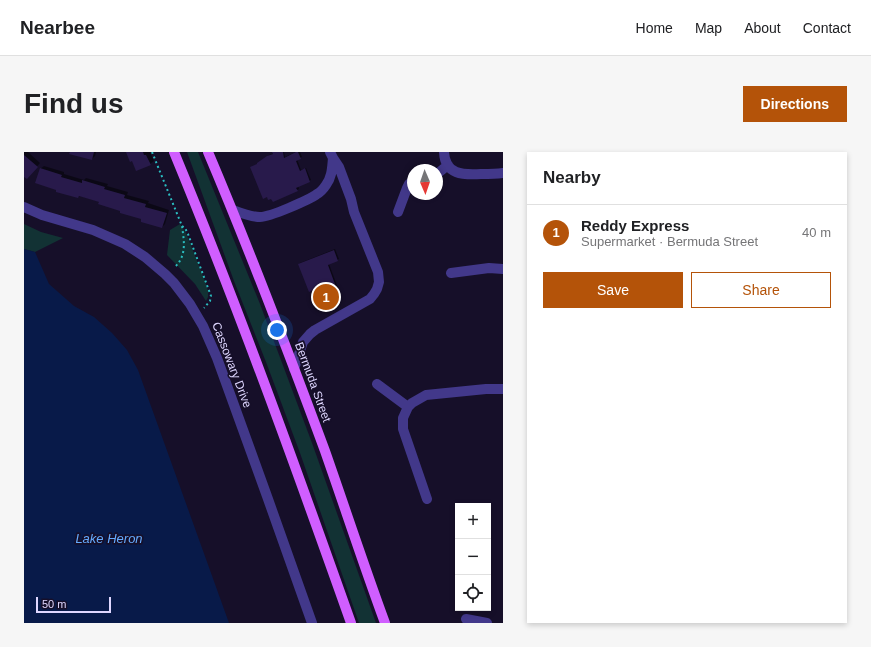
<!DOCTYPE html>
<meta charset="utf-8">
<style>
:root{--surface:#fff;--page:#f6f6f6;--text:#202124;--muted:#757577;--line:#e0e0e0;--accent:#b45309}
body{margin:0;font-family:Helvetica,sans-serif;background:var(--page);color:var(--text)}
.controls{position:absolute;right:12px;bottom:12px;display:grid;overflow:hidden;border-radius:0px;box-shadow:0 2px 6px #0003}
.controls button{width:36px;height:36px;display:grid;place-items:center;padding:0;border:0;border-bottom:1px solid var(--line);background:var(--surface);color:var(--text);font:20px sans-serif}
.compass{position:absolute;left:383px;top:12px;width:36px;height:36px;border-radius:50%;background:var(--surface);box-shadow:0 2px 6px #0003;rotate:178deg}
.scale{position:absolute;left:12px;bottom:10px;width:75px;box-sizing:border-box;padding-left:4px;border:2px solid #dfd7ff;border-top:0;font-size:11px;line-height:14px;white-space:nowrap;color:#dfd7ff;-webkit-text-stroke:3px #160f29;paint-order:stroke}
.you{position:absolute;left:253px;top:178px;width:14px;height:14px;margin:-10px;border:3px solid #fff;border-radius:50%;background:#1a73e8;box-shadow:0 0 0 6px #1a73e833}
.badge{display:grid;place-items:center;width:26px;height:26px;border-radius:50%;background:var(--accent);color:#fff;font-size:13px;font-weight:700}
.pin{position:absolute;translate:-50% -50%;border:2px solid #fff;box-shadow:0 1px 4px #0006}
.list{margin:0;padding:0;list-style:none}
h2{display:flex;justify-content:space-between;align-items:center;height:52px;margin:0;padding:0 16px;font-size:17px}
h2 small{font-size:13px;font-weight:400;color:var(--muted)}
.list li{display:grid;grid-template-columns:26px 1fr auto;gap:12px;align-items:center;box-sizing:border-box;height:56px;padding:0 16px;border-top:1px solid var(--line)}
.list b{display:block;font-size:15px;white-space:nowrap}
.list p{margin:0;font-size:13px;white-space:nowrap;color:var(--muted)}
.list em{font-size:13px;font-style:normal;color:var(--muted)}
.actions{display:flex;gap:8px;padding:12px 16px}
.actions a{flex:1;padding:9px 0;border:1px solid var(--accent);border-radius:0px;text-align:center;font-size:14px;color:var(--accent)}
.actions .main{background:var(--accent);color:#fff}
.icon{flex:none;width:22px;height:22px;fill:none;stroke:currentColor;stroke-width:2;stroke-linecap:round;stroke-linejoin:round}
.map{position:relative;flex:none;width:479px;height:471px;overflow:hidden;border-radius:0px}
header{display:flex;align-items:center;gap:24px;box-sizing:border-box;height:56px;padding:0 20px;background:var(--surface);border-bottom:1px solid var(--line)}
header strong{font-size:19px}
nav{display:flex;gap:22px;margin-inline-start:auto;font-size:14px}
.intro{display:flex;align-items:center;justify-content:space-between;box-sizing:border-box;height:96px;padding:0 24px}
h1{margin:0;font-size:28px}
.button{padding:10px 18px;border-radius:0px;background:var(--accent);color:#fff;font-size:14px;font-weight:700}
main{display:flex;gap:24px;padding:0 24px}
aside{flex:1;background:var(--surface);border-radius:0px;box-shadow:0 2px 6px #0003}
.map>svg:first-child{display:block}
.green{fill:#123234}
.water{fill:#081a49}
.shadow{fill:#0007}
.building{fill:#281a4b}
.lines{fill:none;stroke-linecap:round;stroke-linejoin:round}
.path{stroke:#2abdc0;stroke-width:2;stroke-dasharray:2 3;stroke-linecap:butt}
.minor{stroke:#42388a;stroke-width:10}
.major{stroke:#d05eff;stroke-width:10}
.labels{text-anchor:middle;stroke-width:3.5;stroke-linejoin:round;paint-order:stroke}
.street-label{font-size:12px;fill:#dfd7ff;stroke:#160f29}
.water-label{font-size:13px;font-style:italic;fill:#65abff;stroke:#160f29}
</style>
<header>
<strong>Nearbee</strong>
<nav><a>Home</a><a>Map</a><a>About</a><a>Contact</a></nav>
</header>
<div class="intro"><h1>Find us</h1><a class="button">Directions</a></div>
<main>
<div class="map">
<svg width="479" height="471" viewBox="0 0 479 471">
<rect width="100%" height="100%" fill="#160f29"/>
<path class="green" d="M163,0H174L236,152L288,291L352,471H335L276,301L242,210L210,129Z
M0,72L17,80L39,86L11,100L0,97Z
M156,72L162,81L181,129L184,139V145L182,149L171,132L143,103L146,78Z"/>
<path class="water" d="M0,97L11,100L25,132L50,154L70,165L88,181L103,198L114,218L205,471H0Z"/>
<path class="shadow" d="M0,0H4L16,11L3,26L0,23Z
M47,0H72L71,4L68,7Z
M103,0H126L130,9L126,12L108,8Z
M249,0H260L261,5L272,0H276L278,5L273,7L277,18L282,16L287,28L274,34L275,37L273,38L248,46L234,12L245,3L250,1Z
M20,14L40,20V22L60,28L62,26L84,32L83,34L104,40L103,43L125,49L124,51L145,58L141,72L138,75L76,50L56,44L54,45L16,17Z
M311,97L315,107L305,112L317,144L316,145L289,137L275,112L276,111Z"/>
<path class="building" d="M46,0H70L68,8L45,2Z
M102,0H119L120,3H122L127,13L112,19L108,9L106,10Z
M248,0H259L260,6L272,0H274L277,7L272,9L276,19L281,16L286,30L272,36L274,39L249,50L247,47L244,48L243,45L239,47L226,15L233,12V11L243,4L249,2Z
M0,3L14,15L3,27L0,25Z
M16,16L38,23L37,25L58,31V28L81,35L80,37L101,43L100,46L122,52L121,55L143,61L138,76L117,70V67L96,61V59L74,52L75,50L55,44L54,46L32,40V38L11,31Z
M310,98L314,109L304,113L316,146L295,154L289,138L285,140L274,112Z"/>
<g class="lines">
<path class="path" d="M128,0L158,74C160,89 163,103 151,115
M158,74L161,76L164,82L187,144L186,149L180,156"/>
<path class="minor" d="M420,0C421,23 439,23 457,22C464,22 472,22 479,21
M413,22L424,13
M0,55L18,63L69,78L101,92L121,105L141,122L150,131L166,152L179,174L193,206L244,347L288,471
M209,58C217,61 227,65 236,65C246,65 285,48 293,42C297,40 300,36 302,33C308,25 308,16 309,6
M374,60L383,36L385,32L389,29
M427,121L465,116L479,117
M270,217L279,190L286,182L291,178L346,147L350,142L353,137L355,130L354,120L330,60L327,47L315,15L309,6L306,0
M353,232L384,255
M403,347L379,277V266L384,255L388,251L402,243L462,237H479
M442,467L463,471"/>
<path class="major" d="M150,0C214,155 271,313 327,471
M184,0C226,99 264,199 301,299C321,356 340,414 361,471"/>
</g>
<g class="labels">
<g class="street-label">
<text transform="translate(208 213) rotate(69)" y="4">Cassowary Drive</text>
<text transform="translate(289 230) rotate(70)" y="4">Bermuda Street</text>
</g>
<g class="water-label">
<text x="85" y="391">Lake Heron</text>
</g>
</g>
</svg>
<div class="controls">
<button>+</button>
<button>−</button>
<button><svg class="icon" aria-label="locate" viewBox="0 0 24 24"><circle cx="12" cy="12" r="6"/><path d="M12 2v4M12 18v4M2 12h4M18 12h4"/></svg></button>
</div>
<svg class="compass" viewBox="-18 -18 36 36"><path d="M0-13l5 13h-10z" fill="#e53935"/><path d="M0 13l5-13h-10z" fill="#757577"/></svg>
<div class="scale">50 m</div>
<div class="you"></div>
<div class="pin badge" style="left:302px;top:145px">1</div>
</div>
<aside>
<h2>Nearby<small></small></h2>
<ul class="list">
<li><span class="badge">1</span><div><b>Reddy Express</b><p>Supermarket · Bermuda Street</p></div><em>40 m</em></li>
</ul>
<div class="actions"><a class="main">Save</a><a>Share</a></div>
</aside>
</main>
